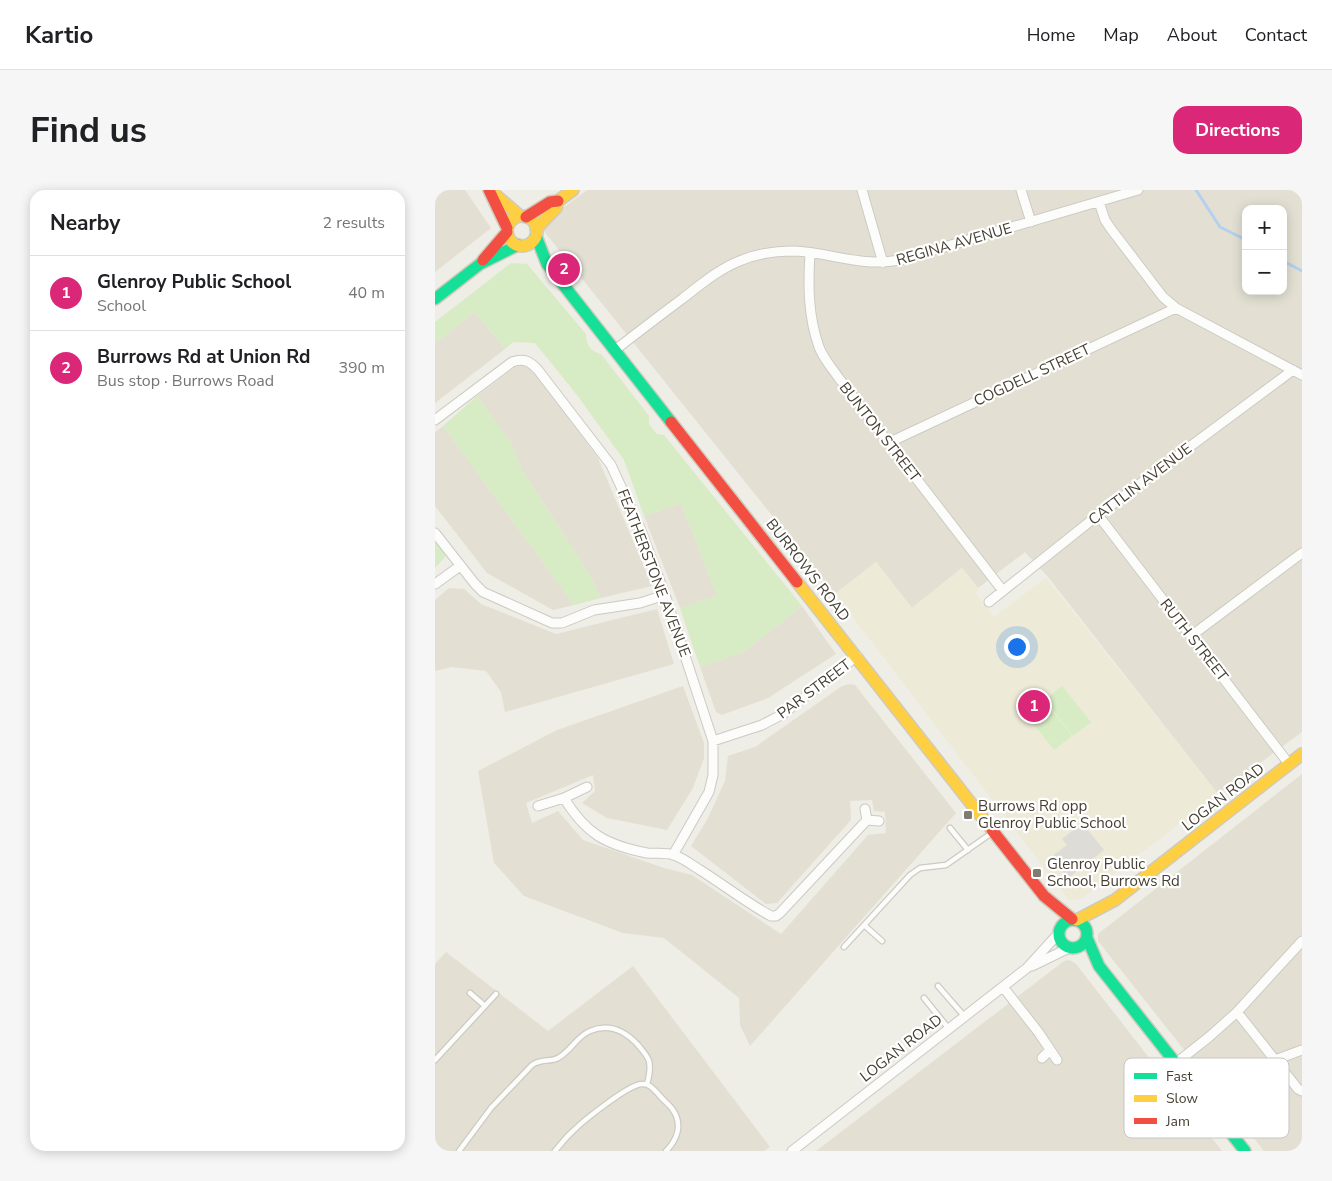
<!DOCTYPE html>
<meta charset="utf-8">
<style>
:root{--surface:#fff;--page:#f6f6f6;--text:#202124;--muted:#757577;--line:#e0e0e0;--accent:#db2777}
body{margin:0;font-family:"Nunito Sans",sans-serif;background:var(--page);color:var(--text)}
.controls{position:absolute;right:15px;top:15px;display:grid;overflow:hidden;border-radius:10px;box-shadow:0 2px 12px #0003}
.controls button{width:45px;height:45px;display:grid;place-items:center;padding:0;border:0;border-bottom:1px solid var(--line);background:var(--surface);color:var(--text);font:25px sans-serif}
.you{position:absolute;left:581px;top:456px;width:18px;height:18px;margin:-12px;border:4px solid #fff;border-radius:50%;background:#1a73e8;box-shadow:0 0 0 8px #1a73e833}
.badge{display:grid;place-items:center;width:32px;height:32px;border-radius:50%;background:var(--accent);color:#fff;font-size:16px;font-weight:700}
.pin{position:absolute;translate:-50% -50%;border:2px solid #fff;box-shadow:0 1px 5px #0006}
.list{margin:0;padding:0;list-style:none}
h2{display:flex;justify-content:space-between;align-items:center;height:65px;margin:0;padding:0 20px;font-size:21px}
h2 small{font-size:16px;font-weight:400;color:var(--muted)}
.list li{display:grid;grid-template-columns:32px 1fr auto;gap:15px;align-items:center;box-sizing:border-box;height:75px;padding:0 20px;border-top:1px solid var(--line)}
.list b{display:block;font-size:19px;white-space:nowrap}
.list p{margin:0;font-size:16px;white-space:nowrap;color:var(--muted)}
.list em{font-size:16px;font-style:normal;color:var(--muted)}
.map{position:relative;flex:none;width:867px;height:961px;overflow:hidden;border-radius:15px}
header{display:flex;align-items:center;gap:30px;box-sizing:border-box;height:70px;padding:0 25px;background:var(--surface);border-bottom:1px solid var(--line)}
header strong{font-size:24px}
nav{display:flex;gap:28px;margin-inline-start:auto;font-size:18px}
.intro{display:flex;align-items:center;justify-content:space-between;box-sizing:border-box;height:120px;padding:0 30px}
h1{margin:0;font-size:35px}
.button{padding:12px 22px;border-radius:15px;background:var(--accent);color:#fff;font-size:18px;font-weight:700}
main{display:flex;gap:30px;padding:0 30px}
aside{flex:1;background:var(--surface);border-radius:15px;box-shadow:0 2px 12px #0003}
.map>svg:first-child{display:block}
.residential{fill:#e3e0d3;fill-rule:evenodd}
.education{fill:#edead7}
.green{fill:#d7ebc4}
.parking{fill:#dddcd6}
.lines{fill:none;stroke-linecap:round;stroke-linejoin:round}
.stream{stroke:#b3d0ef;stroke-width:3}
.lane-casing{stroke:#cccac3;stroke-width:7}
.street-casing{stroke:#cccac3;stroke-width:11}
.fast-casing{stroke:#cecbbc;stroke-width:14}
.slow-casing{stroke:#cecbbc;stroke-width:14}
.jam-casing{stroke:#cecbbc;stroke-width:14}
.lane{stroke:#fcfcfb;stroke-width:4.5}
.street{stroke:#fcfcfb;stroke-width:9}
.fast{stroke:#16e098;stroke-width:11}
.slow{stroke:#ffcf43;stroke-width:11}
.jam{stroke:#f24e42;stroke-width:11}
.poi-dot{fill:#807c71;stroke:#fff;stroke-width:2}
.labels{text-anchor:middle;stroke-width:4.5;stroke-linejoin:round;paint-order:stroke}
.street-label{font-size:15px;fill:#443f32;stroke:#fff}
.poi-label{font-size:15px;fill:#443f32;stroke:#fff;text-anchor:start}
.key{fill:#fff;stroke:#c7c5c2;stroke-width:1}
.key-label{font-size:14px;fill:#443f32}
</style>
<header>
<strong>Kartio</strong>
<nav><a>Home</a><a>Map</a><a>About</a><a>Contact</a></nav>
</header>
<div class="intro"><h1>Find us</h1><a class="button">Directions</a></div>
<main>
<aside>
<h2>Nearby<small>2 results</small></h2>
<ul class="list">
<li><span class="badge">1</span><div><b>Glenroy Public School</b><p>School</p></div><em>40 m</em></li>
<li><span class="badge">2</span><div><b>Burrows Rd at Union Rd</b><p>Bus stop · Burrows Road</p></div><em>390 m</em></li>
</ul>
</aside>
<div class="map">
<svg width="867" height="961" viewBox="0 0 867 961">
<rect width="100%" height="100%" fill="#eeede6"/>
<path class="residential" d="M0,0H30L56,38L0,82Z
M152,0H867V542L783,604L613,387L590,362L543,398L527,378L477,418L441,372L400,404L108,40L109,32ZM811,19H848V101H811Z
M40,122L70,159L0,213V153Z
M93,172L163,268L217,396L166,408L156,387L87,280L76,253L42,206L80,177Z
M8,236L139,415L118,420L52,383L0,316V242Z
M246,313L282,406L245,418L209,326Z
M14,398L29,399L46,414L121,444L222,419L239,474L70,522L66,502L51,481L17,477L0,481V410Z
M367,416L401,464L333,508L287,525L281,522L265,477L310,461Z
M415,494L420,495L521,623L315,856L305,835L304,808L229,748L188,743L89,706L59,673L43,581L122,540L248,496L269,553V568L258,598L232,640L172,628L147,613L160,601L158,585L91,613L97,633L123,621L148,650L229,678L257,685L346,744L433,645L451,643L450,622L439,621L437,610L415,611L416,630L342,713L331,714L256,656L273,628L290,591L293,566L320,557L407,496Z
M867,584V961H829L663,751V744Z
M11,762L113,841L198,776L335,957L329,961H0V774Z
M635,770L641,774L787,961H381L629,771Z"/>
<path class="education" d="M441,372L477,418L527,378L543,398L541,403L559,427L611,388L783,604L646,709L634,710L400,404Z"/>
<path class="green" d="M76,73L92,74L151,144C151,155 156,162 166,164L214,226V234L222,244L229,245L367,416L310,461L265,477L245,418L282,406L246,313L209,326L189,270L142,205L100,153L78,152L70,159L40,122L0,153V132Z
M42,206L76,253L87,280L156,387L166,408L139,415L8,236Z
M0,344L11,362L10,367L0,378Z
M627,496L656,532L638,546L610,510Z
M609,510L637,546L619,560L591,524Z"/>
<path class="parking" d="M647,633L669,660L633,688L616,667L632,655L627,649Z"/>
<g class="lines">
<path class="stream" d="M761,0L785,37L811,50
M848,71L867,81"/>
<defs>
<path id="lane" d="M515,638L533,660
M429,735L447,751
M409,757L475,685L485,678L511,675L558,642
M503,796L530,827
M35,803L50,816
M489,808L514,839
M0,870L61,804
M24,961L56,918L97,875C105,869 115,872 123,868C136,861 142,846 155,841C174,833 190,841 203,855C207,860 212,865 214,871C216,879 214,887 212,894
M120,961C126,954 131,947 138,941C148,931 194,894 207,894C215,893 220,901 225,906C229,911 235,915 238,920C248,935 242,950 231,961"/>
<path id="street" d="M427,0L448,73
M586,0L596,32
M664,12L670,30L676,39L728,107L741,118L867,185
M375,63C373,95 373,126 384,157C388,168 397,178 403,187L568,401
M180,160C202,143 224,126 247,109C265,95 285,78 307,70C324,63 342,61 360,61C398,63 424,77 465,70L703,0
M0,230L77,172C89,168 95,171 103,180L176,275L205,338L230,405L278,551V585L274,602L238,665
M453,253L741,118
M663,325L854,574
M0,343L40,394L48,402L117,433H127L159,420L205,413L230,405
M0,394L25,376
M554,412L663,325L858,180
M756,446L867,363
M278,551L327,535L348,524L422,466
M129,608C151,644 171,655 212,663C220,664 230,662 239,665C248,668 257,675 265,680C289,695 312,713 336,726H341L345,723L432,630
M103,616L129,608L152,597
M430,619L432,630
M432,630L444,631
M597,776L634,758
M568,797L604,843L622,870
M802,822L863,899L867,901
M607,868L615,860
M840,870L867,860
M741,873L774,847L802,822L867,751
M357,961L592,778L623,744"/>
<path id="fast" d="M101,46L112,74L236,232
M0,109L45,74L83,55
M624 744a14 14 0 1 1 28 0a14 14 0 1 1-28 0Z
M652,748L664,776L810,961"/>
<path id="slow" d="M57,2L85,26
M72 41a15 15 0 1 1 30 0a15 15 0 1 1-30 0Z
M101,39L121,18L123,11L138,0
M362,392L557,640
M642,730L680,710L867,564"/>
<path id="jam" d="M54,0L72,38
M91,27L115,12L123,11
M48,70L72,42
M236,232L362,392
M557,640L609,706L637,729"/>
</defs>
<use href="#lane" class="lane-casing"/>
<use href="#street" class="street-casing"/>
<use href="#fast" class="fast-casing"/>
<use href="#slow" class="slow-casing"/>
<use href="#jam" class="jam-casing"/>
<use href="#lane" class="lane"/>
<use href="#street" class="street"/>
<use href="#fast" class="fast"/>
<use href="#slow" class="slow"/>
<use href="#jam" class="jam"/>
</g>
<g class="poi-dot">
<rect x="528" y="620" width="10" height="10" rx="2.5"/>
<rect x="597" y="678" width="10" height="10" rx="2.5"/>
</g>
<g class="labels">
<g class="street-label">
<text transform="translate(519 54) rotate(-16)" y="5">REGINA AVENUE</text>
<text transform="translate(597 185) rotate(-25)" y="5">COGDELL STREET</text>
<text transform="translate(445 242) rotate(52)" y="5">BUNTON STREET</text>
<text transform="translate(705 294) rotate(-37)" y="5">CATTLIN AVENUE</text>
<text transform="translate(373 380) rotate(52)" y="5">BURROWS ROAD</text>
<text transform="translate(219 383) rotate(69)" y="5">FEATHERSTONE AVENUE</text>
<text transform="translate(759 450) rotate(52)" y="5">RUTH STREET</text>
<text transform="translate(379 499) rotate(-37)" y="5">PAR STREET</text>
<text transform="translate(788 607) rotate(-38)" y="5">LOGAN ROAD</text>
<text transform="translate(466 858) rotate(-38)" y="5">LOGAN ROAD</text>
</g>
<g class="poi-label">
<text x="543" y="621">Burrows Rd opp<tspan x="543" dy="17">Glenroy Public School</tspan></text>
<text x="612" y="679">Glenroy Public<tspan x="612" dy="17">School, Burrows Rd</tspan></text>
</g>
</g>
<rect x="689" y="868" width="165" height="80" rx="8" class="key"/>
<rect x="699" y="883" width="23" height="6" fill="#16e098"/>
<rect x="699" y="905" width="23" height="7" fill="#ffcf43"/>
<rect x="699" y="928" width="23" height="6" fill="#f24e42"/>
<g class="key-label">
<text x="731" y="891">Fast</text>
<text x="731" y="913">Slow</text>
<text x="731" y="936">Jam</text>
</g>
</svg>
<div class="controls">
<button>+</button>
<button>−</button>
</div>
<div class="you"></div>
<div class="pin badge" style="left:599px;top:516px">1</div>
<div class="pin badge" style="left:129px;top:79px">2</div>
</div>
</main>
